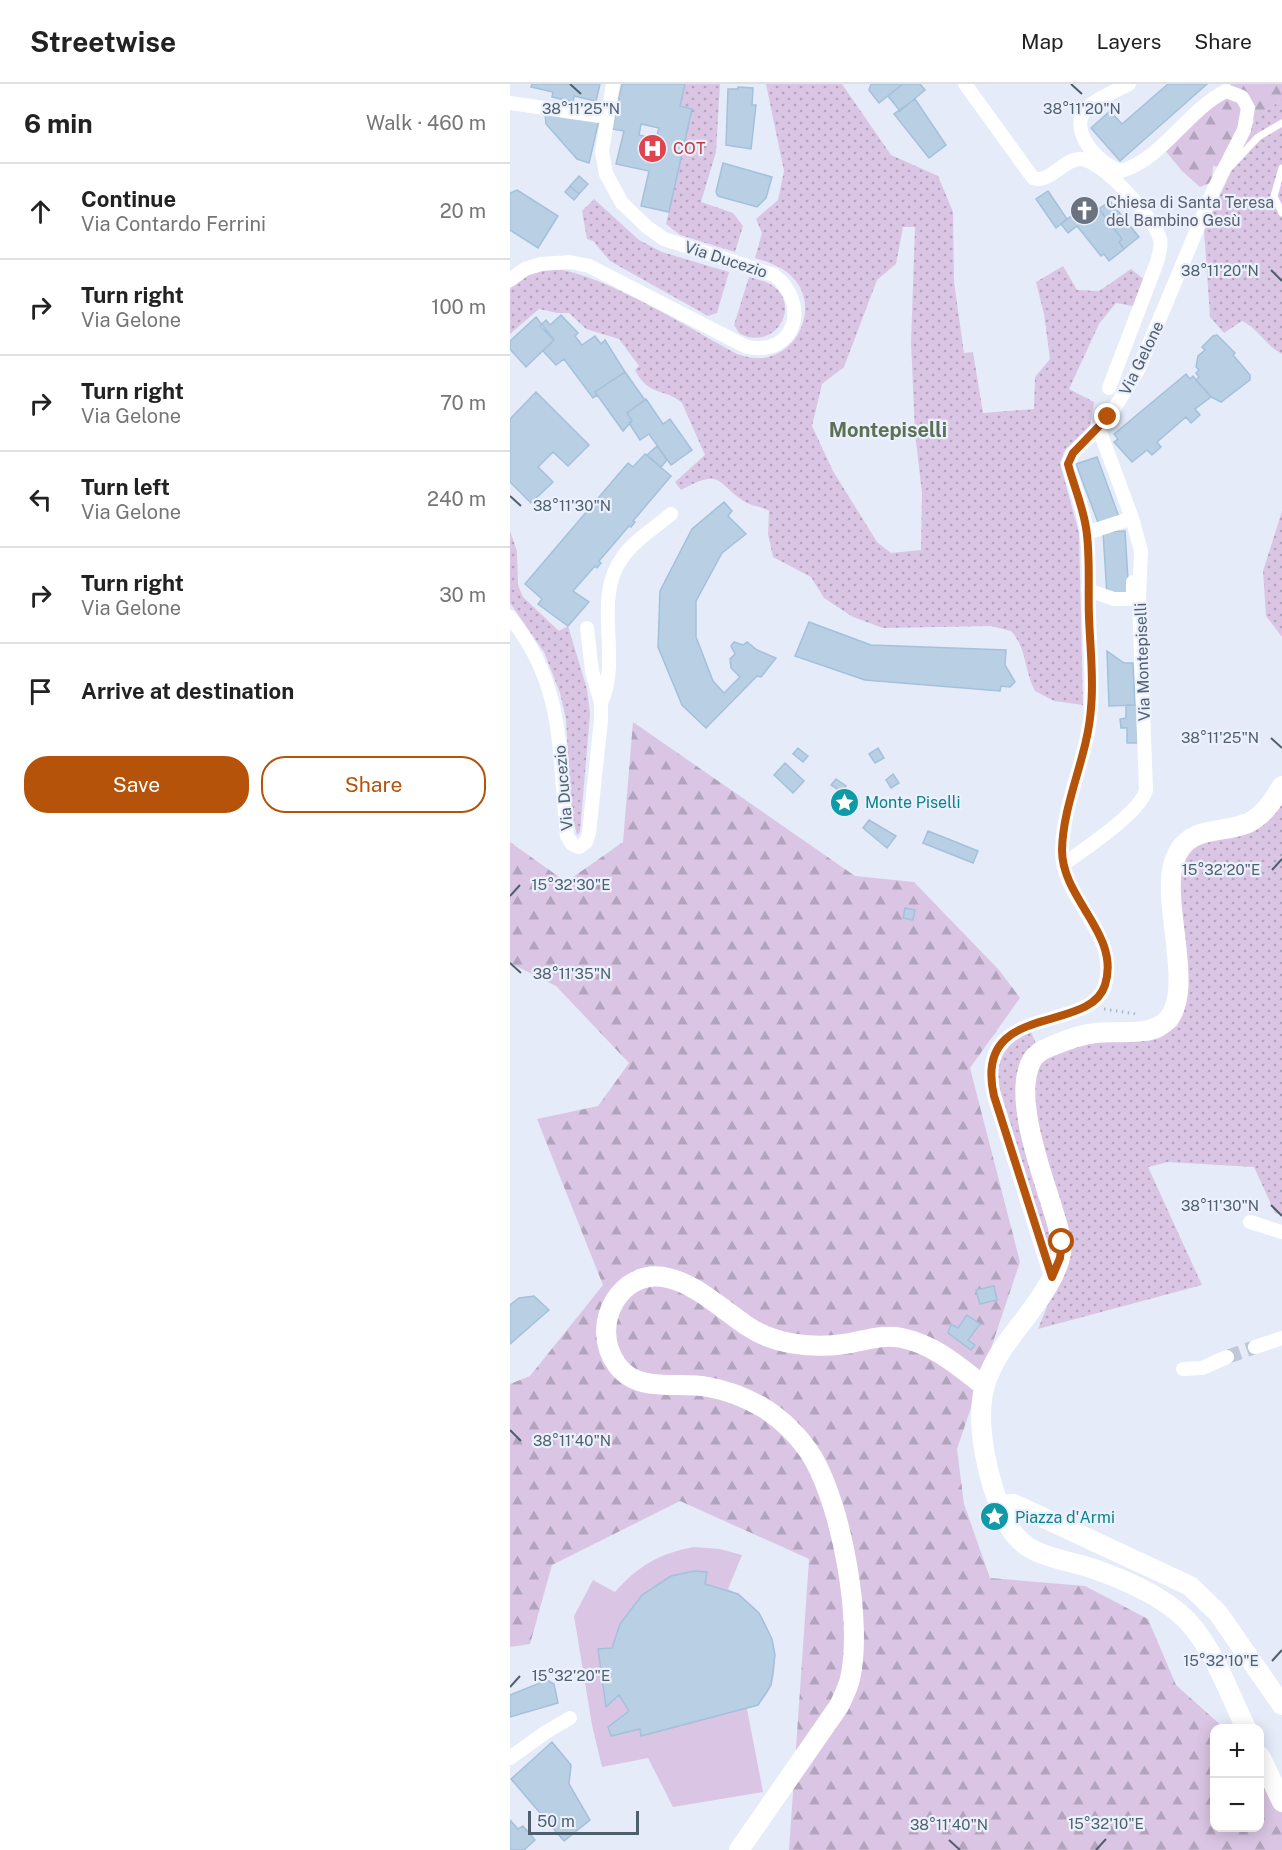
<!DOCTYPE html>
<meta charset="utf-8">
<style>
:root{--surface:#fff;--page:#f2f2f2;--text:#222;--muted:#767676;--line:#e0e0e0;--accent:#b45309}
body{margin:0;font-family:"Public Sans",sans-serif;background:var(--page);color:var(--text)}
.controls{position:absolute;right:18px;bottom:18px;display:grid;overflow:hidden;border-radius:12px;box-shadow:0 3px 15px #0003}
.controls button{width:54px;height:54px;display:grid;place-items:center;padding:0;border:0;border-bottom:2px solid var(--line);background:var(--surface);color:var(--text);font:30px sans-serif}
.scale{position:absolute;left:18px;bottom:15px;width:111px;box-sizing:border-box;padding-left:6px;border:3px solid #4e606e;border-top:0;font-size:16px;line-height:21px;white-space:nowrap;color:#4e606e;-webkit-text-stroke:4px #ebf0fc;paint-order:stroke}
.stop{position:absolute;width:18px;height:18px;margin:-14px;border:4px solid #b45309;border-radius:50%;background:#fff}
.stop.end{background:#b45309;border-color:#fff;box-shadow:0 2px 6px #0008}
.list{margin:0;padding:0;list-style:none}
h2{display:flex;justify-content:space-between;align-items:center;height:78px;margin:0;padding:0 24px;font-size:26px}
h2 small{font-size:20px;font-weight:400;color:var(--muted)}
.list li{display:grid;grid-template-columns:39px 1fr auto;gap:18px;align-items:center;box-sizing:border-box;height:96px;padding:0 24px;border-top:2px solid var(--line)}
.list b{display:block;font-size:22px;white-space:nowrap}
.list p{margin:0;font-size:20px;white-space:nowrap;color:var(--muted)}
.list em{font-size:20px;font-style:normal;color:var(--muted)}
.actions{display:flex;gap:12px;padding:18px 24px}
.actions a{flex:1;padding:14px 0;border:2px solid var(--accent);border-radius:24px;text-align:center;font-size:21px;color:var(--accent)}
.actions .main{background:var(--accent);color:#fff}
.icon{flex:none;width:33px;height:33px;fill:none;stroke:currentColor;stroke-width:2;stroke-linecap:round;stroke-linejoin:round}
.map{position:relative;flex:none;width:772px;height:1766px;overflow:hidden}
header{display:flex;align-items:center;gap:36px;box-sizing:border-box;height:84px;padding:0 30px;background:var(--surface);border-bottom:2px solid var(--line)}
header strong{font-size:28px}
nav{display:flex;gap:33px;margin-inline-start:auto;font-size:21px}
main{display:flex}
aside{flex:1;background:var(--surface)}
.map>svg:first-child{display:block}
.grass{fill:url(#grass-dots);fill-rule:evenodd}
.forest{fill:url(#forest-firs)}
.garden{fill:#dac6e4}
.building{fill:#b9cfe4;stroke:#a3c1db;stroke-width:1.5;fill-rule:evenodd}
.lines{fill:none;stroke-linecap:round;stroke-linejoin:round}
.street-tunnel{stroke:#bfc8d6;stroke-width:14;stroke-dasharray:14 7;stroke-linecap:butt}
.path{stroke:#a4bbcf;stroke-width:3;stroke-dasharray:1.5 4.5;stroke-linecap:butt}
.lane{stroke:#fff;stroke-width:7}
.street{stroke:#fff;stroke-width:14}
.secondary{stroke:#fff;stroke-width:20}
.route{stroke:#b45309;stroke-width:8}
.ticks{fill:none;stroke:#4e606e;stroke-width:2}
.labels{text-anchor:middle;stroke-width:4.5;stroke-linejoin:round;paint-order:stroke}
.health-label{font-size:16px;fill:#be3a42;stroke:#ebf0fc;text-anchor:start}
.worship-label{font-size:16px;fill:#5b616d;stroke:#ebf0fc;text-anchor:start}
.street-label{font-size:16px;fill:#4e606e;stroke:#ebf0fc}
.culture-label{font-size:16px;fill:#0d838f;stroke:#ebf0fc;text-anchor:start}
.quarter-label{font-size:20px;font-weight:bold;fill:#5b7154;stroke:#ebf0fc}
.ticks-label{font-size:15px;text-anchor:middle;fill:#4e606e;stroke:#ebf0fc;stroke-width:4.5;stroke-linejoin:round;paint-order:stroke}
</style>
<header>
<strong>Streetwise</strong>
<nav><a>Map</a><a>Layers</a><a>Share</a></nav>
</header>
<main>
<aside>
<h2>6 min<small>Walk · 460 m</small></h2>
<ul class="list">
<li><svg class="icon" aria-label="ahead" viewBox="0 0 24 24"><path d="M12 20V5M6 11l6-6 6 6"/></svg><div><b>Continue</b><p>Via Contardo Ferrini</p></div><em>20 m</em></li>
<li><svg class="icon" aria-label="right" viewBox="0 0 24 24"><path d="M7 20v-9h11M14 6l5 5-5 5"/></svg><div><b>Turn right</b><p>Via Gelone</p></div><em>100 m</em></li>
<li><svg class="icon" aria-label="right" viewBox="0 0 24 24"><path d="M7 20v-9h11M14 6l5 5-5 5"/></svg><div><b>Turn right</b><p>Via Gelone</p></div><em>70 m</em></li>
<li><svg class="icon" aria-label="left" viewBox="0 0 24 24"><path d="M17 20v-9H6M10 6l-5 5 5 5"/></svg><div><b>Turn left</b><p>Via Gelone</p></div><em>240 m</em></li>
<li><svg class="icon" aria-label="right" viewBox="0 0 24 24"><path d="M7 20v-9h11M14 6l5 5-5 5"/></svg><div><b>Turn right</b><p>Via Gelone</p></div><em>30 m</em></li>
<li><svg class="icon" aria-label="arrive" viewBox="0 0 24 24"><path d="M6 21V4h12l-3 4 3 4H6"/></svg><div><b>Arrive at destination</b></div></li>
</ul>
<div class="actions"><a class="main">Save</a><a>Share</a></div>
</aside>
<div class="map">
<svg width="772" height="1766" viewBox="0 0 772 1766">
<defs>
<pattern id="grass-dots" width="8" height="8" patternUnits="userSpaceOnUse" patternTransform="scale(1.5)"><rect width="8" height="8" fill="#dac6e4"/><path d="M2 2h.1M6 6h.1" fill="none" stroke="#b3a4bd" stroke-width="1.8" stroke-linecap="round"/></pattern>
<pattern id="forest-firs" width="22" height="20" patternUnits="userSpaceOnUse" patternTransform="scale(1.5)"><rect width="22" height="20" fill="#dac6e4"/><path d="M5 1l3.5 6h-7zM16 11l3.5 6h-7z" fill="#b3a4bd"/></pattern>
</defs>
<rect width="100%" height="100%" fill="#e5ebf9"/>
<path class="grass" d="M175,0H210L206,68L191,118L223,129L233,142L225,168L170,151L156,140L182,25L170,22Z
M256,0H332L381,71L428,92L443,128L444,198L454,269L463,268L473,329L524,325L525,293L540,275L534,230L526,198L553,182L567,206L589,207L621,185L636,197L628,223L606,219L589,240L559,305L584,318L580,342L555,366L550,379L569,449L573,621L544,617L525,607C514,587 517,564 501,547L481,542L373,544L343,533L314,514L301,493L263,473L258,450L259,427C251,422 244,423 237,419C206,401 214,382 171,406L165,398L195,371L172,319C155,303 139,314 125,286L129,282L109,255L76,245L59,229H47L29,225L0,250V205C10,195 21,187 36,185C79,181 184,247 227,270C237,273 247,276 258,273C291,265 307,222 285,196C274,183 260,179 245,174L252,149L246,135L268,116L274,87ZM393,143H405L401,258L405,349L412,409L411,466L381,469L367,458L323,387L302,342L312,300L334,283L367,196L386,180Z
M772,15V270C756,262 749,245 732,237L714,249L700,233L694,146L745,35Z
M84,115L129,156L152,168L219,188L207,229L198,232L100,177L83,157L77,155L72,127Z
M239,193C249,196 261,198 268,206C289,231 259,267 229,249L224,241Z
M772,427V553L756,532L753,487Z
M0,447L7,467L8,501L13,513L49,547L58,542L77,605L80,630L70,748L67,751L61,727L56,635L50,609L34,568L0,519Z
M772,719V1131L765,1129L744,1083L658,1078L638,1083L692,1201L528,1245L551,1188L521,1019L527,977L548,966L601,956L638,957L650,954L667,942L673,931L676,907L666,822L673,775L687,761Z
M521,948L526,960L518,967L542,1173L487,996C488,972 498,958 521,948Z"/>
<path class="forest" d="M721,0H772V15L727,49L713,83L703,82L702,98L690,103L672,87L654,65L706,18Z
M123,638L345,792L404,798L489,886L510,914L460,984L510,1178L447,1365L454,1420L480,1494L575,1502L638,1535L666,1601L714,1644H704V1744H750V1676L772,1696V1766H279L299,1475L170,1417L42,1481L20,1560L0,1563V1300L20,1292L93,1201L27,1035L88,1022L119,979L46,902L0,879V758L56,798L113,758Z"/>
<path class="garden" d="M184,1463L210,1465L232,1471L218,1505C231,1512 243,1520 251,1532C268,1557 275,1613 237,1625L253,1708L163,1723L138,1674L92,1683L82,1641L64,1532L83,1496L105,1508C128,1482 150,1469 184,1463Z"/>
<path class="building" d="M22,0H90L86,17L64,12L63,18L42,13L43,8L21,3Z
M112,0H175L170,22L182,25L159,128L131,122L139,87L106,80L114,47L102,45ZM131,40L149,44L146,55L129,51Z
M361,0H393L369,19L359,6Z
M393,0H410L415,6L390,27L378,12Z
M658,0H697L610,77L581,44L600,27L612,40Z
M228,3L243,4L242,21H246L241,65L216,61L218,5H228Z
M405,15L436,61L419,74L384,30Z
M35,29L89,36L79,79L67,75L36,40Z
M213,79L262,93L256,114L247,123L208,112L206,108Z
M69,92L78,100L69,110L60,102Z
M60,102L69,110L64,116L55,108Z
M7,106L48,132L28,164L0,146V109Z
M538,107L557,135L546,144L526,115Z
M582,116L612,155L609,158L614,165L599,177L594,170L591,172L567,142L558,149L551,140Z
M600,117L629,153L614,165L609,158L612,155L589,125Z
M51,231L68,249L65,252L72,261L85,252L91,260L95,256L115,288L85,308L87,311L83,314L54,275L46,281L33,267L44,256L30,242L36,236L40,241Z
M26,233L44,256L16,283L0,265V257Z
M707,251L725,269L723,271L740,291V296L711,318L701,313L686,296L689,293L686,289L689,286L686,283L688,272L695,266L692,263L703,252Z
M115,288L135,316L117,329L122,337L113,347L85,308Z
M676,290L680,295L683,292L701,313L685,325L690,331L681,339L676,333L647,358L651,363L642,371L637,366L622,378L604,358L608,355L604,350Z
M26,308L79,361L58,382L43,368L28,383L43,398L21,419L0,398V335Z
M136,315L153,340L160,335L182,366L161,381L139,350L130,356L119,339L122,337L117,329Z
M147,362L157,376L151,383L137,371Z
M135,370L161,392L123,437L125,438L121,443L119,442L89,477L91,479L87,484L85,482L63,507L79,518L58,542L28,520L32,515L15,500L118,379L123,383Z
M587,373L609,433L589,441L566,380Z
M214,418L222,427L218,432L236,450L212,469L186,517V553L203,597L214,609L230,593L221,584L220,575L225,570L221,562L224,558L233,561L237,558L247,566L266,574L251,593L247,592L196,644L172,621L148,563L150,507L182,445Z
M615,447L619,511L597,512L593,448Z
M299,538L361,561L496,566L495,581L505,598L500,603L491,602L490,607L355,596L285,572Z
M597,567L614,579H623L625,621L599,622Z
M616,621H630L632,659H617V644H611L610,635L616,634Z
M288,664L298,672L293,678L283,670Z
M368,664L374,674L365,679L359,670Z
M275,679L294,697L283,709L264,691Z
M383,690L389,699L381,704L376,696Z
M326,695L336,702L332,708L321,701Z
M359,736L386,752L377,764L353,744Z
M418,747L468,767L463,779L413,759Z
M395,824L405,826L403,836L393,834Z
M484,1202L487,1216L470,1220L466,1206Z
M24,1212L39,1226L0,1260V1221L9,1214Z
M457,1231L470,1240L458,1256L465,1261L461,1266L438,1249L441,1240L448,1244Z
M184,1487L197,1488L195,1500L228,1510L249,1529L262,1555L265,1571L261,1601L248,1621L131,1652L130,1645L101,1652L98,1643L119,1627L109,1611L96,1623L88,1565L102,1564L110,1540L132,1511L161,1492Z
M37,1596L44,1600L48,1619L0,1633V1611Z
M42,1658L61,1681L59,1700L80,1736L54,1757L1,1695Z
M0,1736L8,1745L13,1742L25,1756L14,1766H0Z"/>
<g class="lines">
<path class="street-tunnel" d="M717,1273L745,1263"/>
<path class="path" d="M594,925L626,930"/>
<path class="lane" d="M720,83L748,53L772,39
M772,84L764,112L772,129"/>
<path class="street" d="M455,0L523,94C539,100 553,76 569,75C590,73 645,135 650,155C652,162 649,170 647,178L599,304
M0,19L96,33
M0,196L15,185L31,180L60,178L79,182L237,263C285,273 301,220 264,191L154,155L137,143L112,119L96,90L92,68L103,0
M577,449L622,434
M578,506L604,515H620L623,512V498
M0,533C56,603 48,668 57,752L62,760L69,763L76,758L79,749L91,636V619L82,587L77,544
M91,619C112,574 82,516 112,474C124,456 145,444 161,430
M554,780C573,766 631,728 636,706L629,516L631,467L622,434L589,345
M740,1138L772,1148
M541,1193L484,1012C462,916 580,951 595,901C610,849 551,816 552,766C553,718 578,672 581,624C583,594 580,562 579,532C578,505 580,477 577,451C575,427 564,403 558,380L563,369L599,333L628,286L704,105L734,46L738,24L732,13L716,7C677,26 654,74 611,87C589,81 555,45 578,23C589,13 606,7 619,0
M745,1263L772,1254
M673,1285L692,1284L717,1273
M0,1674L36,1648L60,1634"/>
<path class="secondary" d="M491,1421L504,1420L680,1502L708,1529L772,1621
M736,1644C717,1606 702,1557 669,1529C645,1509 613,1495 584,1485C554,1474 518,1475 500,1444C479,1406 460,1331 479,1290C487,1270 501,1253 514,1236C528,1217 547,1193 551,1169C553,1155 547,1140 543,1126C532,1089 502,1012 522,976C526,969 534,965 542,962C556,956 570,951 585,949C606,946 636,953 654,939C688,912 650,819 664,778C676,740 710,751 738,739C754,731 763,717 772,702
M750,1672L772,1718
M229,1766L329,1622C333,1613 338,1604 340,1595C353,1538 332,1424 303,1374C291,1354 272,1335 252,1323C236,1314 215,1306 198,1303C168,1297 128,1310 107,1281C78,1241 111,1182 158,1194C186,1200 213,1226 237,1242C264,1260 302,1265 334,1260C354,1257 371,1250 392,1254C425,1261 448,1282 474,1302"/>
</g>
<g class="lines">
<path class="route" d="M552,1158L550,1174L542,1193L484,1012C462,916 580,951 595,901C611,850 552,816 552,766C553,718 578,672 581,624C584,594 580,562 579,533C578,505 580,477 577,451C575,427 564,403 558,380L563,369L598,333"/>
</g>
<path class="ticks" d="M60,0L71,10M561,0L572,10M761,186L772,197M0,412L11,422M761,654L772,664M762,786L772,775M0,812L10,801M0,879L11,889M761,1121L772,1132M0,1346L11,1357M762,1577L772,1566M0,1603L10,1592M439,1756L450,1766M586,1766L596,1755"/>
<defs>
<symbol id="hospital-disc" viewBox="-11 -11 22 22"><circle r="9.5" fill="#e0444e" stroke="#ebf0fc"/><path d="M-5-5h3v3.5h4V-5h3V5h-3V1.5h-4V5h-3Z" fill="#fff"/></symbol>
<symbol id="church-disc" viewBox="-11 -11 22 22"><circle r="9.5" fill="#6b7280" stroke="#ebf0fc"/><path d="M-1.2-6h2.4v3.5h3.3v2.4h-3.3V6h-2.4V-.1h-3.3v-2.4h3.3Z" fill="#fff"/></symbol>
<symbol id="sight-disc" viewBox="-11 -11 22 22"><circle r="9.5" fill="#0f9aa8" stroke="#ebf0fc"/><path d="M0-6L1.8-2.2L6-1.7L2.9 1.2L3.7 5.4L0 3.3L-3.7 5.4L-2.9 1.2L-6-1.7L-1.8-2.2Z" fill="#fff"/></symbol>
</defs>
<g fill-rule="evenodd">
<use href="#hospital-disc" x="126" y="48" width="33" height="33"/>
<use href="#church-disc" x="558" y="110" width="33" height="33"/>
<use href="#sight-disc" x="318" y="702" width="33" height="33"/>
<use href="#sight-disc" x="468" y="1416" width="33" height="33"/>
</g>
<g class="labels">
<g class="health-label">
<text x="163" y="70">COT</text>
</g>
<g class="worship-label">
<text x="596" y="124">Chiesa di Santa Teresa<tspan x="596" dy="18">del Bambino Gesù</tspan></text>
</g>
<g class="street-label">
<text transform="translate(216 175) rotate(18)" y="6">Via Ducezio</text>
<text transform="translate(631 274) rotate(-64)" y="6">Via Gelone</text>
<text transform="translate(632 578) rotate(-92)" y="6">Via Montepiselli</text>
<text transform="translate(53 704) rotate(-95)" y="6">Via Ducezio</text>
</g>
<g class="culture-label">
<text x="355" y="724">Monte Piselli</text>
<text x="505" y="1439">Piazza d'Armi</text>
</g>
<g class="quarter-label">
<text x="378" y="353">Montepiselli</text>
</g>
</g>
<g class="ticks-label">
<text x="71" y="30">38°11'25"N</text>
<text x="572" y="30">38°11'20"N</text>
<text x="710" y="192">38°11'20"N</text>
<text x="62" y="427">38°11'30"N</text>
<text x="710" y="659">38°11'25"N</text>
<text x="711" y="791">15°32'20"E</text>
<text x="61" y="806">15°32'30"E</text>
<text x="62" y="895">38°11'35"N</text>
<text x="710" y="1127">38°11'30"N</text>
<text x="62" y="1362">38°11'40"N</text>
<text x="711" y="1582">15°32'10"E</text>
<text x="61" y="1597">15°32'20"E</text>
<text x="596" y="1745">15°32'10"E</text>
<text x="439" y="1746">38°11'40"N</text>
</g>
</svg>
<div class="controls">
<button>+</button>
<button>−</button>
</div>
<div class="scale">50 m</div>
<div class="stop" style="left:552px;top:1158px"></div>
<div class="stop end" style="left:598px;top:333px"></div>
</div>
</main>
